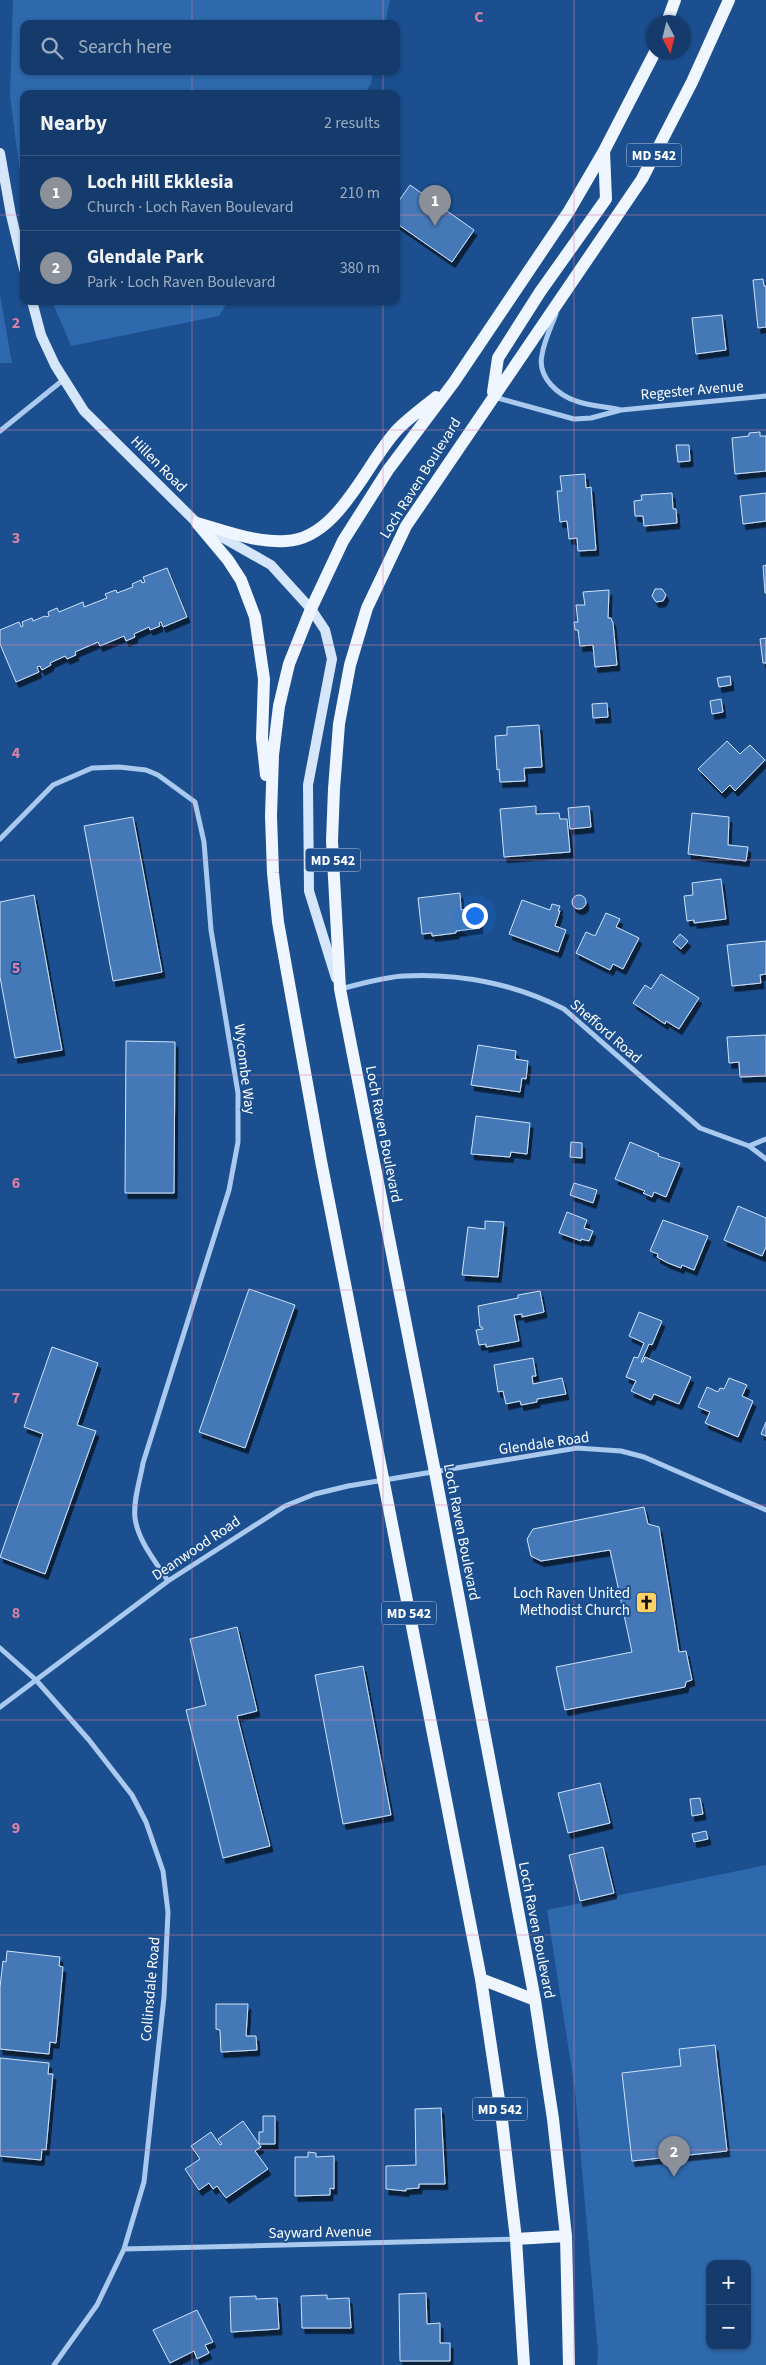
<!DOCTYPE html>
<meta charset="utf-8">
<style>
:root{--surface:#143b6b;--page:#1d4271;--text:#f1f3f6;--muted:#9dadc1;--line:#33557e;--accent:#8c9099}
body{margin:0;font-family:"Source Sans 3",sans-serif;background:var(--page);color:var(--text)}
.controls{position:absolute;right:15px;bottom:15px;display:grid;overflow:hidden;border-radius:10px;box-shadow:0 1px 4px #0004}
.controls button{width:45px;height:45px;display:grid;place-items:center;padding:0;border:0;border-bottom:1px solid var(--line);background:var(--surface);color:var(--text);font:25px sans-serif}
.compass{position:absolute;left:646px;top:15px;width:45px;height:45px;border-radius:50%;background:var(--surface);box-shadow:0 1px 4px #0004;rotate:173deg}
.you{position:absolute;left:474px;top:915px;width:18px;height:18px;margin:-12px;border:4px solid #fff;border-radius:50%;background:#1a73e8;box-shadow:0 0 0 8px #1a73e833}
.badge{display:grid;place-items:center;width:32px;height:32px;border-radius:50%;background:var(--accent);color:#fff;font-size:16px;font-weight:700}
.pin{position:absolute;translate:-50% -41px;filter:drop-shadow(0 1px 2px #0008)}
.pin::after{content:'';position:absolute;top:26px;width:18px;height:15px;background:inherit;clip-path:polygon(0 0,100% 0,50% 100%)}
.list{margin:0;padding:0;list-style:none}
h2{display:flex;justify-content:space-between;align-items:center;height:65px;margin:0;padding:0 20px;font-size:21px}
h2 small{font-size:16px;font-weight:400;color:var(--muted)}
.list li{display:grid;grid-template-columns:32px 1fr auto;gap:15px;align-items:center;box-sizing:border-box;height:75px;padding:0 20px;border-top:1px solid var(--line)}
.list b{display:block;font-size:19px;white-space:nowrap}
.list p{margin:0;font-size:16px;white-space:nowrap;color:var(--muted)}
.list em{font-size:16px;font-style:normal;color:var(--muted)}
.icon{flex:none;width:28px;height:28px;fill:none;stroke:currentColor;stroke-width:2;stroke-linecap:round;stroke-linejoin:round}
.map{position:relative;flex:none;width:766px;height:2365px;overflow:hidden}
.search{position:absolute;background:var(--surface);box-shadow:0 1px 4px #0004;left:20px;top:20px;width:380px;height:55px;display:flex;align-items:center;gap:12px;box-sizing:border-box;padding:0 18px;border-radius:10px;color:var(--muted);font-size:19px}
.panel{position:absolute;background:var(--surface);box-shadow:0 1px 4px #0004;left:20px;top:90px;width:380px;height:215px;border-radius:10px}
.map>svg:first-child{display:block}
.green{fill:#2e69ad;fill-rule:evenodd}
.building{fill:#4478b7;stroke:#cfe3fa;filter:url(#shadow)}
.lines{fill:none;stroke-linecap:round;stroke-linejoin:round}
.street{stroke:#a9c9ee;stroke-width:5}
.secondary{stroke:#d6e6fa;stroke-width:10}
.primary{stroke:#f0f6ff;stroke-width:12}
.grid{fill:none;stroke:#dd80a5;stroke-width:1;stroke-opacity:0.55}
.labels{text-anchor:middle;stroke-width:4;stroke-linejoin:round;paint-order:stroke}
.shield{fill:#1b4f8f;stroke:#bbcadd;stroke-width:1}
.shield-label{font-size:14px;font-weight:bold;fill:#fff}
.street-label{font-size:15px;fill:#fff;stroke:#1b4f8f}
.poi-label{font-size:15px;fill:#fff;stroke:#1b4f8f;text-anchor:end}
.grid-label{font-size:16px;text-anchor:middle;font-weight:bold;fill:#dd80a5;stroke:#1b4f8f;stroke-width:4;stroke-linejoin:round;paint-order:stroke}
</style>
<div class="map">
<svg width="766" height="2365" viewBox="0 0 766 2365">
<defs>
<filter id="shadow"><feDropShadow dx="3" dy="5.5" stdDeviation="0" flood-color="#0009"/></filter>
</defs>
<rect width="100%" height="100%" fill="#1b4f8f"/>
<path class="green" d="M13,0H390L385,24H24V71H373L371,84L364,94H24V204L10,96Z
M0,295L12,363H0Z
M52,301H228L219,316L71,346Z
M766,1865V2365H597L598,2352L575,2090L547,1910ZM710,2264H747V2346H710Z"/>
<path class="building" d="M410,185L474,230L452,262L396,223V205Z
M763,279L764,286H766V327L758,328L753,280Z
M722,315L726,350L696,354L692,318Z
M760,432V436H766V471L735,474L732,438L749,436V433Z
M676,445H689L690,461L678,462Z
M585,474L586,488L591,487L596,550L578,551L577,538L569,539L567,521L560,522L557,491H562L560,476Z
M672,493L673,509H676L677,523L644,526L643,516H635L634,501L642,500L641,495Z
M766,493V521L743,524L740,496Z
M766,565V593H765L763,566Z
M167,568L187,617L163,627L161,622L159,623L160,626L150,630L149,627L134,634L135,637L126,641L124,636L100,646L98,642L75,652L76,655L67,659L65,656L50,663L51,665L42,670L40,666L37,667L39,672L16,682L0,644V630L19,622L21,627L23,626L22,622L32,618L33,621L45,616L46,617L49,616L48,612L57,608L59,612L83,602L84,607L107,598L105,594L116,590L117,593L133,587L132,584L141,580L142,583L145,582L143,577Z
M655,589H662L666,595L663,601L656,602L652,596Z
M609,590L608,618H611L613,623L617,665L595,667L593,645L580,646L578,630H575L574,622H578L576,605H585L583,592Z
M766,638V663H763L760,639Z
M730,676L731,685L719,687L717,678Z
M721,699L723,712L712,714L710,701Z
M607,703L608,717L593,718L592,704Z
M539,725L542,767L524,768L525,781L500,782L499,769L497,770L495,736L507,735V727Z
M727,741L740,754L750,745L765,760L735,791L730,785L722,793L698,769Z
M536,806V814L559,813L560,819H567L570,852L504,857L500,809Z
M589,806L591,827L570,829L568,808Z
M692,813L729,817L728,845L748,847L746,861L688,854Z
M133,817L162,972L113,981L84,826Z
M721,879L726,919L694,923V920L687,921L684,896L693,895L692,883Z
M460,893L461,910L478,908L480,928L456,931V933L432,936V933L422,934L418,898Z
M34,895L62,1050L15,1058L0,977V902Z
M572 902a7 7 0 1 1 14 0a7 7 0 1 1-14 0Z
M522,900L550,910L552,904L560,906L558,911H560L555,926L566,930L558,952L509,934Z
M606,913L620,919L616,927L639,938L623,969L613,964L610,970L576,953L586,932L595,936Z
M680,934L688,941L681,949L673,942Z
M766,941V974L760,975L761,983L732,986L727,945Z
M661,974L699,998L679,1029L666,1021L665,1024L633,1003L645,985L651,989Z
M766,1035V1076L740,1077L739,1062L729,1063L727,1037Z
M126,1041L175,1042L174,1193H125Z
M478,1045L516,1051L515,1059L528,1061L526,1079L522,1078L520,1092L471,1085Z
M476,1116L530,1123L527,1154L511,1152L510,1157L471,1154Z
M571,1142L582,1143V1158L570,1157Z
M630,1142L659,1154L658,1156L680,1163L666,1197L654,1192L652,1197L643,1193L645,1191L615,1179Z
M574,1183L597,1190L593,1203L570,1195Z
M738,1206L766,1218V1247L762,1256L724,1240Z
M567,1212L587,1220L584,1228L593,1231L589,1241L581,1239V1241L559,1233Z
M663,1220L708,1236L694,1270L682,1265L681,1268L668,1263L657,1257L658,1254L650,1251Z
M485,1221L504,1222L498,1277L462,1275L468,1227L485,1229Z
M249,1289L295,1305L245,1448L199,1432Z
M540,1291L544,1312L522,1317V1314L514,1315L519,1341L486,1347V1344L479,1345L476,1330L483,1329L482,1327H480L478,1306L518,1298V1295Z
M639,1312L662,1321L652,1345L649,1344L641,1362H643L645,1357L691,1377L679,1404L654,1394L651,1400L631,1391L636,1381L626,1377L634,1357L638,1358L644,1343L629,1336Z
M52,1347L98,1363L77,1425L96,1431L45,1574L0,1557L43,1434L24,1427Z
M533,1358L536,1376H532L533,1384L562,1378L566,1394L537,1399V1402L521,1405L520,1401L506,1404L503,1391L498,1392L494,1365Z
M729,1378L747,1385L742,1396L753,1401L738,1437L705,1423L710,1412L698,1407L707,1387L718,1392L720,1388L724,1389Z
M766,1422V1436L761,1434Z
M644,1507L648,1524L659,1527L679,1652L686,1651L692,1680L686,1682L685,1687L565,1710L556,1667L632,1652L610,1550L541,1561L531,1556L527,1539L533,1529Z
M237,1627L257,1711L237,1716L270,1846L223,1858L186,1710L206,1705L190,1639Z
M363,1666L391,1815L343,1824L315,1675Z
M600,1783L610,1823L568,1833L558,1793Z
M700,1798L703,1814L692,1816L690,1799Z
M706,1831L708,1839L694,1842L692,1834Z
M603,1847L614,1893L580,1901L569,1855Z
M7,1951L60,1957L59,1966L63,1967L56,2043L50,2042L49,2054L0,2049V1987L3,1961L6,1962Z
M216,2004H248L246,2036H256L257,2050L221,2052L220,2030L216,2029Z
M715,2045L727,2151L632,2161L622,2073L681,2066L679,2049Z
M0,2058L49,2063L48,2074H53L46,2150L42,2149L41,2160L0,2156Z
M441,2108L445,2184H419V2188L406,2189V2191L386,2189V2166L416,2165L415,2109Z
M263,2116H275V2144H259V2132H263Z
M243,2121L261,2147L255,2151L268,2169L226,2198L217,2186L213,2189L209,2183L199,2190L185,2169L200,2159L191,2146L211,2132L220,2145L222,2144L218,2139Z
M308,2152L316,2153V2157L334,2156V2189L330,2188V2195L295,2196V2157H308Z
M426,2293L427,2324L440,2323V2343H450V2361H400L399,2294Z
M327,2295V2299L349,2298L351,2328H302L301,2296Z
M256,2296V2299L277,2298L279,2329L231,2332L230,2297Z
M197,2310L213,2342L205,2345L209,2353L197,2359L194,2351L170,2363L153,2330Z"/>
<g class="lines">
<path class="street" d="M556,314C551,327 544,341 542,355C537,377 558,396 579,402C592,406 607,407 621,410
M494,397L574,419L591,418L621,410L766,396
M0,431L63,380
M0,839L53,785L92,768L119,767L146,770L158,775L195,802L204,842L211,930L238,1093V1142L229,1190L143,1463C140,1481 133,1500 135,1518C138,1541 156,1562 168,1581
M340,989C361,984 383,977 404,976C459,973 516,984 564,1009L700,1128L749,1146L766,1159
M749,1146L766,1139
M0,1648L36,1680L89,1740L132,1795L146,1822L163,1871L168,1912L164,1997L144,2182L124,2249L97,2305L54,2365
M0,1707L168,1581L285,1506L315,1494L348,1486L577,1448L621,1451L644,1457L766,1510
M124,2249L516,2239"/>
<path class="secondary" d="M0,153L11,215L24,269
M32,301L41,335L55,365L84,411L197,523L271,565L311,609L325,630L332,659L308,785L309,891L336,978"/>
<path class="primary" d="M667,22L675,0
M493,392L498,358L540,292L606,199L604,151
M197,523C226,531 256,543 286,541C339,539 367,461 398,429C410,417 424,407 436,397
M197,523L228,560L241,580L255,617L264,679L262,738L266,775
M481,1979L535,2000
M516,2239L566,2236
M524,2365L516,2239L502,2120L481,1979L321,1161L278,922L273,873L271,816L273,755L279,706L289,664L311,609L343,541L388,470L454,382L569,211L604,151L655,52
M569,2365L566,2236L553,2119L535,2000L435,1472L340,989L332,841L334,789L339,724L350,665L367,608L406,526L642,179L692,82L729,0"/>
</g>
<path class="grid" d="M192,0V24M383,0V24M574,0V2365M192,71V94M383,71V94M0,215H24M396,215H766M192,301V2365M383,301V2365M0,430H766M0,645H766M0,860H766M0,1075H766M0,1290H766M0,1505H766M0,1720H766M0,1935H766M0,2150H766"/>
<defs>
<symbol id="church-square" viewBox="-11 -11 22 22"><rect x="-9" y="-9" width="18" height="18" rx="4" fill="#ffd166" stroke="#1b4f8f"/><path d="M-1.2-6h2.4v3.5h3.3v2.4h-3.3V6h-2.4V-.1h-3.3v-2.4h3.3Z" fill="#111"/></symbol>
</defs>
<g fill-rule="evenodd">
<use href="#church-square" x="634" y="1590" width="25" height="25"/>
</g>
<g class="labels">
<g class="shield">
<rect x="626.5" y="143.5" width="55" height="23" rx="4"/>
<rect x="305.5" y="848.5" width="55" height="23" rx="4"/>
<rect x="381.5" y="1601.5" width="55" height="23" rx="4"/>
<rect x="472.5" y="2097.5" width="55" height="23" rx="4"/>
</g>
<g class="shield-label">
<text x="654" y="160">MD 542</text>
<text x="333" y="865">MD 542</text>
<text x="409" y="1618">MD 542</text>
<text x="500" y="2114">MD 542</text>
</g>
<g class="street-label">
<text transform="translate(692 390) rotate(-5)" y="5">Regester Avenue</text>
<text transform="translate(159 464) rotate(45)" y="5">Hillen Road</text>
<text transform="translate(420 478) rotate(-58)" y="5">Loch Raven Boulevard</text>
<text transform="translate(606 1031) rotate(41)" y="5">Shefford Road</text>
<text transform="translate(245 1069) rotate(83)" y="5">Wycombe Way</text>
<text transform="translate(384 1134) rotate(79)" y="5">Loch Raven Boulevard</text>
<text transform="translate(544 1443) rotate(-8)" y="5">Glendale Road</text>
<text transform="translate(462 1532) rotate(79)" y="5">Loch Raven Boulevard</text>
<text transform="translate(196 1548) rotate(-34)" y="5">Deanwood Road</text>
<text transform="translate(537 1930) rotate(79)" y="5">Loch Raven Boulevard</text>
<text transform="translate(150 1989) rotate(-85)" y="5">Collinsdale Road</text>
<text transform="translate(320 2232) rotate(-1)" y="5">Sayward Avenue</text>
</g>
<g class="poi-label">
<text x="630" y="1598">Loch Raven United<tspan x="630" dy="17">Methodist Church</tspan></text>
</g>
</g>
<g class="grid-label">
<text x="479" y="22">C</text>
<text x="16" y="328">2</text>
<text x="16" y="543">3</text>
<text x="16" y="758">4</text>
<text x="16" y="973">5</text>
<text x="16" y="1188">6</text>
<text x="16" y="1403">7</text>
<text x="16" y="1618">8</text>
<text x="16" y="1833">9</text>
</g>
</svg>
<div class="controls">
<button>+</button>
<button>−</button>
</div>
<svg class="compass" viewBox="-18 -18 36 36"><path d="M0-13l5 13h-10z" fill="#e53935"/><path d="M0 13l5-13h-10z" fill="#9dadc1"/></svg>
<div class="you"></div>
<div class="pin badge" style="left:435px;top:226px">1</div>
<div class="pin badge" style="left:674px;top:2177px">2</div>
<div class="search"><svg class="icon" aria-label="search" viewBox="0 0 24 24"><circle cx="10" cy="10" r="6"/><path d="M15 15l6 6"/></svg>Search here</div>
<section class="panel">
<h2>Nearby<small>2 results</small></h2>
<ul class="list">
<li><span class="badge">1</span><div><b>Loch Hill Ekklesia</b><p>Church · Loch Raven Boulevard</p></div><em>210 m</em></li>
<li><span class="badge">2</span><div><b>Glendale Park</b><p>Park · Loch Raven Boulevard</p></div><em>380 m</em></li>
</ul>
</section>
</div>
